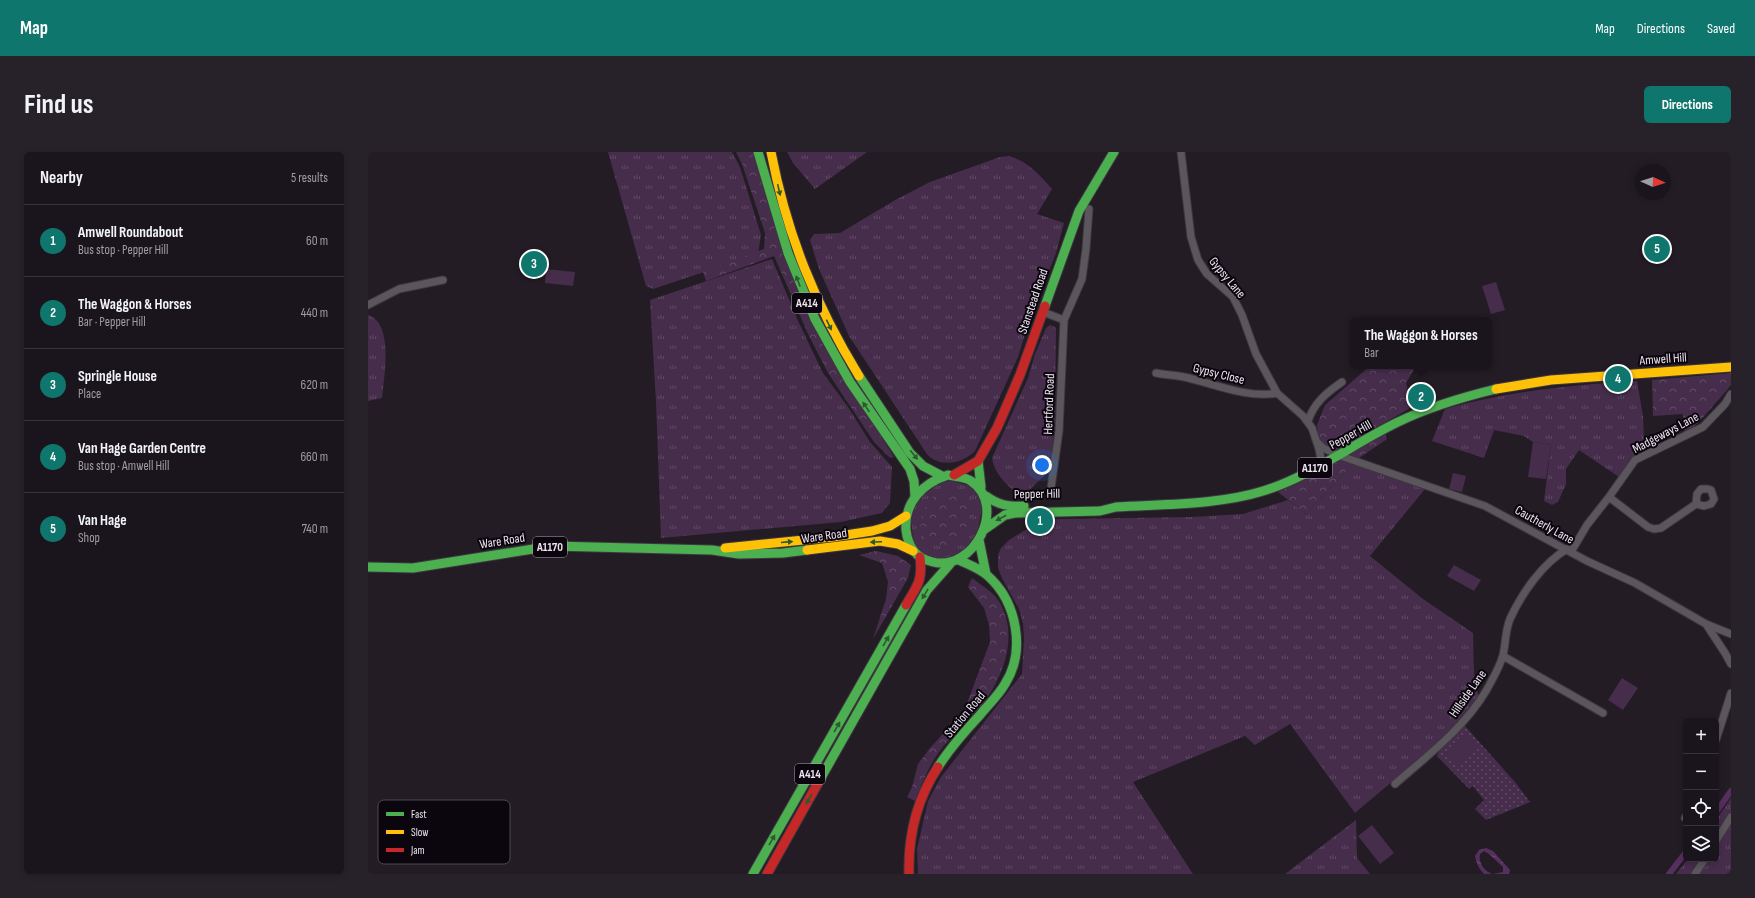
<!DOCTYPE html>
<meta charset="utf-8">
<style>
:root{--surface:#1a151c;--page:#272229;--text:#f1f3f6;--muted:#9f9fa3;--line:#38343b;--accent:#0f766e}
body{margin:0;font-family:"Sofia Sans Condensed",sans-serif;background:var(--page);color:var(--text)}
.controls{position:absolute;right:12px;bottom:12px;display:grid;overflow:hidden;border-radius:6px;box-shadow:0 2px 6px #0003}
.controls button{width:36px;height:36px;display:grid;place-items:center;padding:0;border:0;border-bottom:1px solid var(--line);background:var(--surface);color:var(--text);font:20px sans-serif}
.compass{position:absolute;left:1267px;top:12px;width:36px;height:36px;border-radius:50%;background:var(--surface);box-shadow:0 2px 6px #0003;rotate:93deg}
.you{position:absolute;left:674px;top:313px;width:14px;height:14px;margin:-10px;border:3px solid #fff;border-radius:50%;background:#1a73e8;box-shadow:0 0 0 6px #1a73e833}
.badge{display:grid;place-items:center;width:26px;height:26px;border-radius:50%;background:var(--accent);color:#fff;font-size:13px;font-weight:700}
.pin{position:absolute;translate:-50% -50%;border:2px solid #fff;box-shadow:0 1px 4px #0006}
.popup{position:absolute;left:982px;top:165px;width:142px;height:52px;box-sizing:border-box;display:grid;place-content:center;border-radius:6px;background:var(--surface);filter:drop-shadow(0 1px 3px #0005);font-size:13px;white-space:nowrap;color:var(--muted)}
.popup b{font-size:15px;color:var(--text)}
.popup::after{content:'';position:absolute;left:50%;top:100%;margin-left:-8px;border:8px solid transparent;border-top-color:var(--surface)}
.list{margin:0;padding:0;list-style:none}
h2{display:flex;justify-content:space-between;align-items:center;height:52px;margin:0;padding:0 16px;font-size:17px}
h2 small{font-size:13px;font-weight:400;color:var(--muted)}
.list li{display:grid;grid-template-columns:26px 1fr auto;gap:12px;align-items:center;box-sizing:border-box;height:72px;padding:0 16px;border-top:1px solid var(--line)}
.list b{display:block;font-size:15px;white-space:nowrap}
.list p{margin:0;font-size:13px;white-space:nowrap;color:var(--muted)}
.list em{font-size:13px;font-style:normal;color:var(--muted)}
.icon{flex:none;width:22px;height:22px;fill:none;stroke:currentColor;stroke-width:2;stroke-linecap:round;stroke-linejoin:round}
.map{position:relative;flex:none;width:1363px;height:722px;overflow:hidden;border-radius:6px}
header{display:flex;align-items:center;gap:24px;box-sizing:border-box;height:56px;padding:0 20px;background:var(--accent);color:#fff}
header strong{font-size:19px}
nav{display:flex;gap:22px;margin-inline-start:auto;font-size:14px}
.intro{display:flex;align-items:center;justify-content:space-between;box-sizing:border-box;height:96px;padding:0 24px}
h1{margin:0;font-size:28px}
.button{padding:10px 18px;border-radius:6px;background:var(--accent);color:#fff;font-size:14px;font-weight:700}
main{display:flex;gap:24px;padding:0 24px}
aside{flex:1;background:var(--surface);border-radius:6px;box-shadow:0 2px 6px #0003}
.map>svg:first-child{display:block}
.grass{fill:url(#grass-tufts)}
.forest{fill:url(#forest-crowns)}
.park{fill:url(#park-dots)}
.pitch{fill:#462d4c}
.water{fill:url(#water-ripples)}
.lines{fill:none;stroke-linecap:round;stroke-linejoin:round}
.canal{stroke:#552f5e;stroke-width:6}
.street-casing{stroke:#3d373f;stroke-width:9}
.fast-casing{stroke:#3d373f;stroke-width:11}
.slow-casing{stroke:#3d373f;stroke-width:11}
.jam-casing{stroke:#3d373f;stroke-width:11}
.street{stroke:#5b565c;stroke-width:7}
.fast{stroke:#4caf50;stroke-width:9}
.slow{stroke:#ffc107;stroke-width:9}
.jam{stroke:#c62828;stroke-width:9}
.oneway{fill:#2c5a2e}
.labels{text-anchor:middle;stroke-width:4;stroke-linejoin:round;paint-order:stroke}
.shield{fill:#0b060d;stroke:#a9a1ac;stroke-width:1}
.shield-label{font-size:12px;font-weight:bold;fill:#ede4f0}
.street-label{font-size:13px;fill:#ede4f0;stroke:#0b060d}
.key{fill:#0b060d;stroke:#4f4951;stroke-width:1}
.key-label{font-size:11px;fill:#ede4f0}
</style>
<header>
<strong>Map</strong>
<nav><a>Map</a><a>Directions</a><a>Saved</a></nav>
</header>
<div class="intro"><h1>Find us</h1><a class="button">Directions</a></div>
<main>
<aside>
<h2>Nearby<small>5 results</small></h2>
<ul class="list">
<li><span class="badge">1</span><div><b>Amwell Roundabout</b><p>Bus stop · Pepper Hill</p></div><em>60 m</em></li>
<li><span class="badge">2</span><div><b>The Waggon &amp; Horses</b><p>Bar · Pepper Hill</p></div><em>440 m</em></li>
<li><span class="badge">3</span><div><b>Springle House</b><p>Place</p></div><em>620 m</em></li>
<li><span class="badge">4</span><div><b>Van Hage Garden Centre</b><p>Bus stop · Amwell Hill</p></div><em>660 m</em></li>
<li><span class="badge">5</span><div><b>Van Hage</b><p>Shop</p></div><em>740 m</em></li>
</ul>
</aside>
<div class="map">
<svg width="1363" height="722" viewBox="0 0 1363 722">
<defs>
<pattern id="grass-tufts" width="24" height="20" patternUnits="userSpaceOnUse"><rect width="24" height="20" fill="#462d4c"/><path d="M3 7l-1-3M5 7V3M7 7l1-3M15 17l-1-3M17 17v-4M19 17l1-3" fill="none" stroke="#614b66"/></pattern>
<pattern id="forest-crowns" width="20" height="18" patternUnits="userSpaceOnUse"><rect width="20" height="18" fill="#462d4c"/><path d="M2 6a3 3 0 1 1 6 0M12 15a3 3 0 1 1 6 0" fill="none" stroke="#614b66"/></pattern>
<pattern id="park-dots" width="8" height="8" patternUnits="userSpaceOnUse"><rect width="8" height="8" fill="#462d4c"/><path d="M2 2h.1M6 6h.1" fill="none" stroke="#614b66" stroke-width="1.8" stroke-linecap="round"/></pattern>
<pattern id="water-ripples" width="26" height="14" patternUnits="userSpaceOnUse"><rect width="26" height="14" fill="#552f5e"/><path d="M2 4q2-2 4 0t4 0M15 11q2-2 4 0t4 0" fill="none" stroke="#6e4d75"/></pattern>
</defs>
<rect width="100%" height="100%" fill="#231c25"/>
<path class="grass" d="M240,0H364L372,15L393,83L390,102L285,137L278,134Z
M419,0H499L447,37L425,11Z
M641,4C659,9 672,23 684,37L669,62L696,71L688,101L660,172L650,205L607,299C596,310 576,316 562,305C558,302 554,294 551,290L481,184L451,117L442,88L446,82L472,81L529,47L562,30L632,5Z
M404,107L430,169L455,221L480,255L502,290L524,315L522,351L514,361L473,370L293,386L288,250L282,148Z
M0,163C26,171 16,224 14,246L0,249Z
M682,173L687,175L688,177L687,269L682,318L654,345C641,336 626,322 624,306L660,226L667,202L678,176Z
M1269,229L1275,264L1276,288L1270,302L1265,306L1251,325L1211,298L1198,317V332L1190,350L1184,353L1176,349L1183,293L1165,290L1156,284L1126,278L1116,306L1064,289L1077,257C1141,239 1203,233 1269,229Z
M987,310C1011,318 1033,330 1057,337L1002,404L1055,447L1105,481C1106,502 1104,525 1111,545C1081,587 1027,626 987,661L922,572L887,593L877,584L765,630L825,722H550L549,697L560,649L573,625L654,522L656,486L655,472L651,457L634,426L630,416V403L633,396L641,388L659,377L677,368L693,367L824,365L875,362L920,348L938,362Z
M576,327L603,334L615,351L609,383L590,405L563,407L546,394L542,361L547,350Z
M1363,646V660L1348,685V668Z
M988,668L989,706L1002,722H917Z
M1363,670V722H1331L1341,707H1348V697Z
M1320,707H1334L1324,722H1308Z"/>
<path class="forest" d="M368,0H385L514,286L526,305L522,306L506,290L460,221L441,184L406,104L338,129L335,120L396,97L397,81L374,12Z
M1002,214H1048L1038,231L1044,255L967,299L954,293L950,284L949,273L957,253Z
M1363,221V233L1359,238L1331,270L1316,282L1315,262L1285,264L1284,228Z
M1017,282L1019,287L991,306L982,303L983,300Z
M972,307L987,310L938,362L910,340L945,324Z
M596,339L608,354L595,384L579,396L559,391L552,376L557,356L568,341Z
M508,399L530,404L543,413L540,426L505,487L518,447L520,430L514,411L491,403Z
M604,426C613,433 624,439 630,448C652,481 636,524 614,553C601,570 583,583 571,600C560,615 554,632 547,649L539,645L544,635L550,612L562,596L596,559L622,490L621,473L616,456L600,435Z"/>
<path class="park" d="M1096,573L1147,630L1162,650L1118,668L1107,657L1116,648L1105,634L1101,637L1069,604L1073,594Z"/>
<path class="pitch" d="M178,117L207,120L205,134L177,131Z
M1128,130L1137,158L1123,162L1114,134Z
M1165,290L1183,293L1178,327L1160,325Z
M1085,321L1098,324L1094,340L1081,337Z
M1086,413L1113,428L1106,439L1079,424Z
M1254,526L1270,536L1255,558L1240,548Z
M1098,580L1111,595L1090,614L1078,600Z
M1004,673L1026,701L1012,712L990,684Z"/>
<path class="water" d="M1118,696L1125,699L1142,718L1141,722H1125L1135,720V715L1121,702L1116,699L1112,702C1110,710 1116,719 1124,722H1116C1111,717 1108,711 1107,704L1111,698Z"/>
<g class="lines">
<path class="canal" d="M1348,660L1363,639
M1301,722L1318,700"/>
<defs>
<path id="street" d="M813,0L823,85L830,108L839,122L865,145L874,163L888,202L909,241L935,264L944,276L951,297L954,312
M0,153L31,137L75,128
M675,160L696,168
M788,221C797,223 807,223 816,225C844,231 880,247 909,241
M940,269C946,251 958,241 974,230
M949,290L955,296L970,303L1117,354L1219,409L1267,431L1338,472L1363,482
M683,336L691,279L696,168L714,127L718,97L721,57
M1241,345L1280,375L1286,377L1293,376L1328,352L1329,342L1333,337H1340L1343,338L1346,347L1343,352L1336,354L1328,352
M1203,400L1219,373L1241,345L1267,308L1335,275L1357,252L1363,242
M1338,472L1357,501L1363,512
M1135,504L1235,561
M1348,588L1363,541
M1027,632C1059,604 1096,576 1118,539C1124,528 1132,515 1135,503C1138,491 1137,479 1142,467C1154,441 1174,412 1199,397
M1317,666L1318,664
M1348,689L1363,665
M1327,722L1337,707"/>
<path id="fast" d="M390,0L420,101L447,167L482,230L542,317L546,329L547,345
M677,154L711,59L746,0
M491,224L542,301L555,314L574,324
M610,309L613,335
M580,323C587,325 598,325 603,329C640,354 606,420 565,410C557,408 551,406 545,398C541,392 539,386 538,378C536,350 555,331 580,323Z
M618,344C630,353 641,355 656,354
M617,377L637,363L647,361L732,359L748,355C795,352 850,353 895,339C942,325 986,291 1030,270C1061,255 1095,245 1128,237
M611,388L618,422
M0,415L45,416L184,394L344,398L371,402L415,401L439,398
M570,615C582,596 597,579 612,563C620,553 630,544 637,532C658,499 649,450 620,424C611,416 601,413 591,408
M450,631L559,438L582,412
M385,722L538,453"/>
<path id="slow" d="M403,0C419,83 447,152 491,224
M1128,237L1183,228L1363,215
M357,396L465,385L504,379L522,374L538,364
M439,398L512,389L530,392L545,399"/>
<path id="jam" d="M586,323L610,309L629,276L652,223L677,154
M538,453C549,434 555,429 552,405
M399,722L450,631
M541,722C540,684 549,647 570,615"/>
</defs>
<use href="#street" class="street-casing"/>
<use href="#fast" class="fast-casing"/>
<use href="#slow" class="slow-casing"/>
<use href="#jam" class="jam-casing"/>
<use href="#street" class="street"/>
<use href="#fast" class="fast"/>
<use href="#slow" class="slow"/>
<use href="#jam" class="jam"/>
</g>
<defs><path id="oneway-solid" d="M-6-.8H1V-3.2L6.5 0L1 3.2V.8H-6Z"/></defs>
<g class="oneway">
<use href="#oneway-solid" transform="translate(411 38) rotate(77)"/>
<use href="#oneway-solid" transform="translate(430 129) rotate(-111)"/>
<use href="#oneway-solid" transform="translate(461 173) rotate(64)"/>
<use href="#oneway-solid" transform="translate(498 255) rotate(-124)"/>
<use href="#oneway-solid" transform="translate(546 303) rotate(51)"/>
<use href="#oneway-solid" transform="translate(633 366) rotate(152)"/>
<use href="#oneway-solid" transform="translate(419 390) rotate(-5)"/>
<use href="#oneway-solid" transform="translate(508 390) rotate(178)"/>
<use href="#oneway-solid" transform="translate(557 442) rotate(121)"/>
<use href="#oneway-solid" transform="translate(518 489) rotate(-60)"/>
<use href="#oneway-solid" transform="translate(469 575) rotate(-60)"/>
<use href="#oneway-solid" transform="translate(441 647) rotate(119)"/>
<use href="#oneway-solid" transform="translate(404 688) rotate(-60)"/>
</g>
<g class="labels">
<g class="shield">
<rect x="424" y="141" width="30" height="20" rx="3"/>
<rect x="930" y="306" width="34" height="20" rx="3"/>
<rect x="165" y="385" width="34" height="20" rx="3"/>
<rect x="427" y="612" width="30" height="20" rx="3"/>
</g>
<g class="shield-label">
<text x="439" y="155">A414</text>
<text x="947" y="320">A1170</text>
<text x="182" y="399">A1170</text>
<text x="442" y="626">A414</text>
</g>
<g class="street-label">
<text transform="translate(860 125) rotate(50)" y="5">Gypsy Lane</text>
<text transform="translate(664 149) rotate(-71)" y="5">Stanstead Road</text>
<text transform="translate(1295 206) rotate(-4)" y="5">Amwell Hill</text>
<text transform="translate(851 221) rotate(14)" y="5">Gypsy Close</text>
<text transform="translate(680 252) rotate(-88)" y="5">Hertford Road</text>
<text transform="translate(1297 280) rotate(-28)" y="5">Madgeways Lane</text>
<text transform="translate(982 282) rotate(-29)" y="5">Pepper Hill</text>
<text transform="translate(669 341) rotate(-1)" y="5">Pepper Hill</text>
<text transform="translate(1177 372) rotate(29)" y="5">Cautherly Lane</text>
<text transform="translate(456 383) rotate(-8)" y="5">Ware Road</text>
<text transform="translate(134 388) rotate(-9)" y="5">Ware Road</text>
<text transform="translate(1099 541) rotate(-55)" y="5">Hillside Lane</text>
<text transform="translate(596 562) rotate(-50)" y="5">Station Road</text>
</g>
</g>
<rect x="10" y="648" width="132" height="64" rx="6" class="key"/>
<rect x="18" y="660" width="18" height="4" fill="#4caf50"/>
<rect x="18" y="678" width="18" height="4" fill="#ffc107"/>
<rect x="18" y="696" width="18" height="4" fill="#c62828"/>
<g class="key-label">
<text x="43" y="666">Fast</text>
<text x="43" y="684">Slow</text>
<text x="43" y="702">Jam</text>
</g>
</svg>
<div class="controls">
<button>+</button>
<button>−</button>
<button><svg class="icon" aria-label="locate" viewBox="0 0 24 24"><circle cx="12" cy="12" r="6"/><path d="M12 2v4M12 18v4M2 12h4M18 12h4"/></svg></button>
<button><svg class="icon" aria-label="layers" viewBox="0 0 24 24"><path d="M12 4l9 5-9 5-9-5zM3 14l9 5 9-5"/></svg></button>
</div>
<svg class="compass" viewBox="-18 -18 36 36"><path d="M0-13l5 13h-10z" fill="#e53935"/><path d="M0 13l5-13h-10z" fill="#9f9fa3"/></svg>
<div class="you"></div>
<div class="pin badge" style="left:672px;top:369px">1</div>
<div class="pin badge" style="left:1053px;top:245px">2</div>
<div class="popup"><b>The Waggon &amp; Horses</b>Bar</div>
<div class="pin badge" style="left:166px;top:112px">3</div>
<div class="pin badge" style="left:1250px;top:227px">4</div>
<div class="pin badge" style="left:1289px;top:97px">5</div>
</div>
</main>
